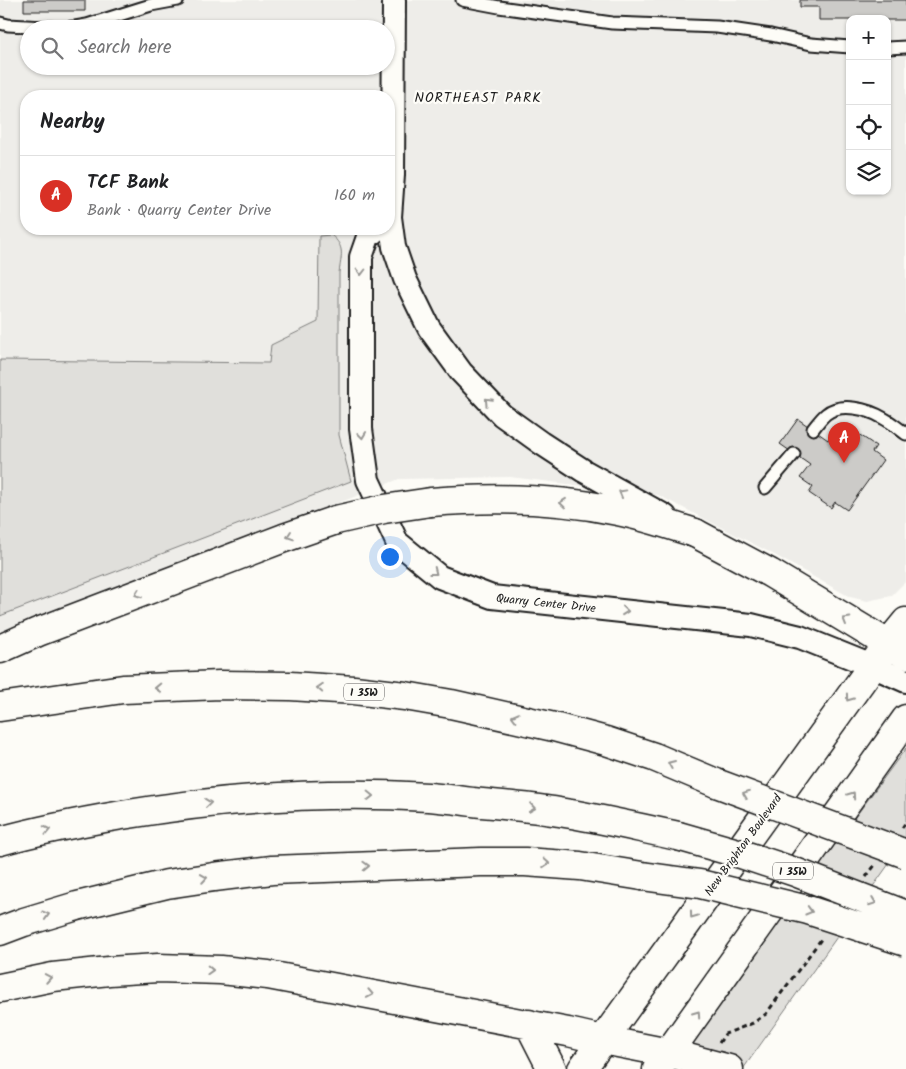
<!DOCTYPE html>
<meta charset="utf-8">
<style>
:root{--surface:#fff;--page:#f2f2f2;--text:#202124;--muted:#757577;--line:#e0e0e0;--accent:#d93025}
body{margin:0;font-family:Kalam,sans-serif;background:var(--page);color:var(--text)}
.controls{position:absolute;right:15px;top:15px;display:grid;overflow:hidden;border-radius:10px;box-shadow:0 1px 4px #0004}
.controls button{width:45px;height:45px;display:grid;place-items:center;padding:0;border:0;border-bottom:1px solid var(--line);background:var(--surface);color:var(--text);font:25px sans-serif}
.you{position:absolute;left:389px;top:556px;width:18px;height:18px;margin:-12px;border:4px solid #fff;border-radius:50%;background:#1a73e8;box-shadow:0 0 0 8px #1a73e833}
.badge{display:grid;place-items:center;width:32px;height:32px;border-radius:50%;background:var(--accent);color:#fff;font-size:16px;font-weight:700}
.pin{position:absolute;translate:-50% -41px;filter:drop-shadow(0 1px 2px #0008)}
.pin::after{content:'';position:absolute;top:26px;width:18px;height:15px;background:inherit;clip-path:polygon(0 0,100% 0,50% 100%)}
.list{margin:0;padding:0;list-style:none}
h2{display:flex;justify-content:space-between;align-items:center;height:65px;margin:0;padding:0 20px;font-size:21px}
h2 small{font-size:16px;font-weight:400;color:var(--muted)}
.list li{display:grid;grid-template-columns:32px 1fr auto;gap:15px;align-items:center;box-sizing:border-box;height:80px;padding:0 20px;border-top:1px solid var(--line)}
.list b{display:block;font-size:19px;white-space:nowrap}
.list p{margin:0;font-size:16px;white-space:nowrap;color:var(--muted)}
.list em{font-size:16px;font-style:normal;color:var(--muted)}
.icon{flex:none;width:28px;height:28px;fill:none;stroke:currentColor;stroke-width:2;stroke-linecap:round;stroke-linejoin:round}
.map{position:relative;flex:none;width:906px;height:1069px;overflow:hidden}
.search{position:absolute;background:var(--surface);box-shadow:0 1px 4px #0004;left:20px;top:20px;width:375px;height:55px;display:flex;align-items:center;gap:12px;box-sizing:border-box;padding:0 18px;border-radius:28px;color:var(--muted);font-size:19px}
.panel{position:absolute;background:var(--surface);box-shadow:0 1px 4px #0004;left:20px;top:90px;width:375px;height:145px;border-radius:20px}
.map>svg:first-child{display:block}
.built{fill:#eeede9;fill-rule:evenodd}
.green{fill:#e0dfdb;stroke:#7e7e7c}
.building{fill:#cccbc8;stroke:#1c1c1c}
.lines{fill:none;stroke-linecap:round;stroke-linejoin:round}
.lane-casing{stroke:#1c1c1c;stroke-width:15}
.street-casing{stroke:#1c1c1c;stroke-width:26}
.secondary-casing{stroke:#1c1c1c;stroke-width:31}
.highway-casing{stroke:#1c1c1c;stroke-width:31}
.path{stroke:#1c1c1c;stroke-width:3;stroke-dasharray:5 4;stroke-linecap:butt}
.lane{stroke:#fdfcf7;stroke-width:11}
.street{stroke:#fdfcf7;stroke-width:22}
.secondary{stroke:#fdfcf7;stroke-width:28}
.highway{stroke:#fdfcf7;stroke-width:28}
.highway-bridge-casing{stroke:#1c1c1c;stroke-width:31;stroke-linecap:butt}
.highway-bridge{stroke:#fdfcf7;stroke-width:28}
.oneway{stroke:#989794}
.labels{text-anchor:middle;stroke-width:4.5;stroke-linejoin:round;paint-order:stroke}
.shield{fill:#fdfcf7;stroke:#605f5e;stroke-width:1}
.shield-label{font-size:11px;font-weight:bold;fill:#1c1c1c}
.street-label{font-size:12px;fill:#1c1c1c;stroke:#fdfcf7}
.neighbourhood-label{font-size:14px;letter-spacing:1px;fill:#1c1c1c;stroke:#fdfcf7}
</style>
<div class="map">
<svg width="906" height="1069" viewBox="0 0 906 1069">
<rect width="100%" height="100%" fill="#fdfcf7"/>
<filter id="ink" filterUnits="userSpaceOnUse"><feTurbulence type="fractalNoise" baseFrequency=".02" numOctaves="2"/><feDisplacementMap in="SourceGraphic" scale="10" xChannelSelector="R" yChannelSelector="G"/><feConvolveMatrix kernelMatrix="1 2 1 2 8 2 1 2 1" color-interpolation-filters="sRGB"/></filter>
<g filter="url(#ink)">
<path class="built" d="M0,0H906V581L891,596L867,601L850,597L771,553L658,495L510,477L399,479L0,638ZM850,19H887V191H850ZM29,29H386V66H29ZM26,96H389V229H26Z"/>
<path class="green" d="M331,235C346,247 341,256 339,273V435L351,481L0,616V360L269,363L271,345L318,322L319,236Z
M906,748V840L743,1069H673L696,1033Z"/>
<path class="building" d="M24,0H85V11H24Z
M800,0H906V20H819V7H800Z
M798,419L828,440L837,427L849,436L854,431L876,446L872,452L883,460L847,510L835,502L831,508L809,493L813,487L800,478L810,465L780,444Z"/>
<g class="lines">
<defs>
<path id="lane" d="M462,0L499,7L612,23L717,27L771,35L811,44L850,47
M0,23L8,25L63,28L75,27L87,25L151,5L178,0
M887,48L906,47
M813,429C817,424 821,418 826,414C841,402 868,409 883,418C891,422 899,429 906,434
M765,488L794,454"/>
<path id="street" d="M394,0L393,175L390,217L394,247L405,279L429,328L461,372L502,415L541,443L584,471L665,516
M377,229L368,237L361,257V429L368,480L397,542L440,577L492,597L751,625L800,637L872,666L906,681"/>
<path id="secondary" d="M695,533L770,573L906,655
M603,1040L669,1053L729,1069
M582,1069L888,644L906,622
M657,1069L906,719"/>
<path id="highway" d="M431,502C493,497 557,498 618,511C644,516 670,525 695,533
M0,649L38,632L284,538L336,520
M0,707L123,689L220,685L290,686L354,690L405,696L451,704L554,727L606,741L654,757L716,783
M0,841C40,830 81,822 122,815C223,798 326,791 428,797C443,798 458,800 473,802C502,805 531,807 559,812C599,818 639,828 678,836
M0,931L24,922L77,906L167,884L214,877L272,870L481,862H525L580,866L642,876
M0,988L53,977L109,971L158,968L221,970L268,975L568,1032L603,1040
M529,1024L552,1069"/>
</defs>
<use href="#lane" class="lane-casing"/>
<use href="#street" class="street-casing"/>
<use href="#secondary" class="secondary-casing"/>
<use href="#highway" class="highway-casing"/>
<path class="path" d="M902,828L906,822
M866,877L875,865
M719,1043L725,1034L753,1023L766,1014L822,938"/>
<use href="#lane" class="lane"/>
<use href="#street" class="street"/>
<use href="#secondary" class="secondary"/>
<use href="#highway" class="highway"/>
<defs>
<path id="highway-bridge" d="M336,520L384,509L431,502
M716,783L906,854
M678,836L741,854L795,872L906,915
M642,876L700,884L808,910L906,942"/>
</defs>
<use href="#highway-bridge" class="highway-bridge-casing"/>
<use href="#highway-bridge" class="highway-bridge"/>
</g>
<defs><path id="oneway-chevron" d="M-2-3.5L2.5 0L-2 3.5" fill="none" stroke-width="1.6" stroke-linecap="round" stroke-linejoin="round" transform="scale(1.25)"/></defs>
<g class="oneway">
<use href="#oneway-chevron" transform="translate(361 272) rotate(90)"/>
<use href="#oneway-chevron" transform="translate(488 401) rotate(-133)"/>
<use href="#oneway-chevron" transform="translate(362 435) rotate(84)"/>
<use href="#oneway-chevron" transform="translate(622 493) rotate(-151)"/>
<use href="#oneway-chevron" transform="translate(563 503) rotate(-174)"/>
<use href="#oneway-chevron" transform="translate(290 536) rotate(161)"/>
<use href="#oneway-chevron" transform="translate(434 572) rotate(38)"/>
<use href="#oneway-chevron" transform="translate(138 594) rotate(159)"/>
<use href="#oneway-chevron" transform="translate(625 611) rotate(6)"/>
<use href="#oneway-chevron" transform="translate(846 620) rotate(-150)"/>
<use href="#oneway-chevron" transform="translate(158 688) rotate(178)"/>
<use href="#oneway-chevron" transform="translate(320 688) rotate(-176)"/>
<use href="#oneway-chevron" transform="translate(849 698) rotate(126)"/>
<use href="#oneway-chevron" transform="translate(515 717) rotate(-166)"/>
<use href="#oneway-chevron" transform="translate(671 764) rotate(-157)"/>
<use href="#oneway-chevron" transform="translate(746 794) rotate(-159)"/>
<use href="#oneway-chevron" transform="translate(852 795) rotate(-55)"/>
<use href="#oneway-chevron" transform="translate(370 796) rotate(1)"/>
<use href="#oneway-chevron" transform="translate(208 803) rotate(-7)"/>
<use href="#oneway-chevron" transform="translate(532 808) rotate(8)"/>
<use href="#oneway-chevron" transform="translate(47 830) rotate(-12)"/>
<use href="#oneway-chevron" transform="translate(546 863) rotate(4)"/>
<use href="#oneway-chevron" transform="translate(366 866) rotate(-2)"/>
<use href="#oneway-chevron" transform="translate(204 878) rotate(-9)"/>
<use href="#oneway-chevron" transform="translate(873 902) rotate(21)"/>
<use href="#oneway-chevron" transform="translate(809 911) rotate(16)"/>
<use href="#oneway-chevron" transform="translate(46 915) rotate(-17)"/>
<use href="#oneway-chevron" transform="translate(693 915) rotate(126)"/>
<use href="#oneway-chevron" transform="translate(210 970) rotate(2)"/>
<use href="#oneway-chevron" transform="translate(48 978) rotate(-10)"/>
<use href="#oneway-chevron" transform="translate(370 994) rotate(11)"/>
<use href="#oneway-chevron" transform="translate(697 1014) rotate(-55)"/>
</g>
</g>
<g class="labels">
<g class="shield">
<rect x="344" y="683.5" width="40" height="17" rx="4"/>
<rect x="773" y="862.5" width="40" height="17" rx="4"/>
</g>
<g class="shield-label">
<text x="364" y="696">I 35W</text>
<text x="793" y="875">I 35W</text>
</g>
<g class="street-label">
<text transform="translate(546 603) rotate(6)" y="4">Quarry Center Drive</text>
<text transform="translate(743 845) rotate(-54)" y="4">New Brighton Boulevard</text>
</g>
<g class="neighbourhood-label">
<text x="478" y="102">NORTHEAST PARK</text>
</g>
</g>
</svg>
<div class="controls">
<button>+</button>
<button>−</button>
<button><svg class="icon" aria-label="locate" viewBox="0 0 24 24"><circle cx="12" cy="12" r="6"/><path d="M12 2v4M12 18v4M2 12h4M18 12h4"/></svg></button>
<button><svg class="icon" aria-label="layers" viewBox="0 0 24 24"><path d="M12 4l9 5-9 5-9-5zM3 14l9 5 9-5"/></svg></button>
</div>
<div class="you"></div>
<div class="pin badge" style="left:844px;top:463px">A</div>
<div class="search"><svg class="icon" aria-label="search" viewBox="0 0 24 24"><circle cx="10" cy="10" r="6"/><path d="M15 15l6 6"/></svg>Search here</div>
<section class="panel">
<h2>Nearby<small></small></h2>
<ul class="list">
<li><span class="badge">A</span><div><b>TCF Bank</b><p>Bank · Quarry Center Drive</p></div><em>160 m</em></li>
</ul>
</section>
</div>
